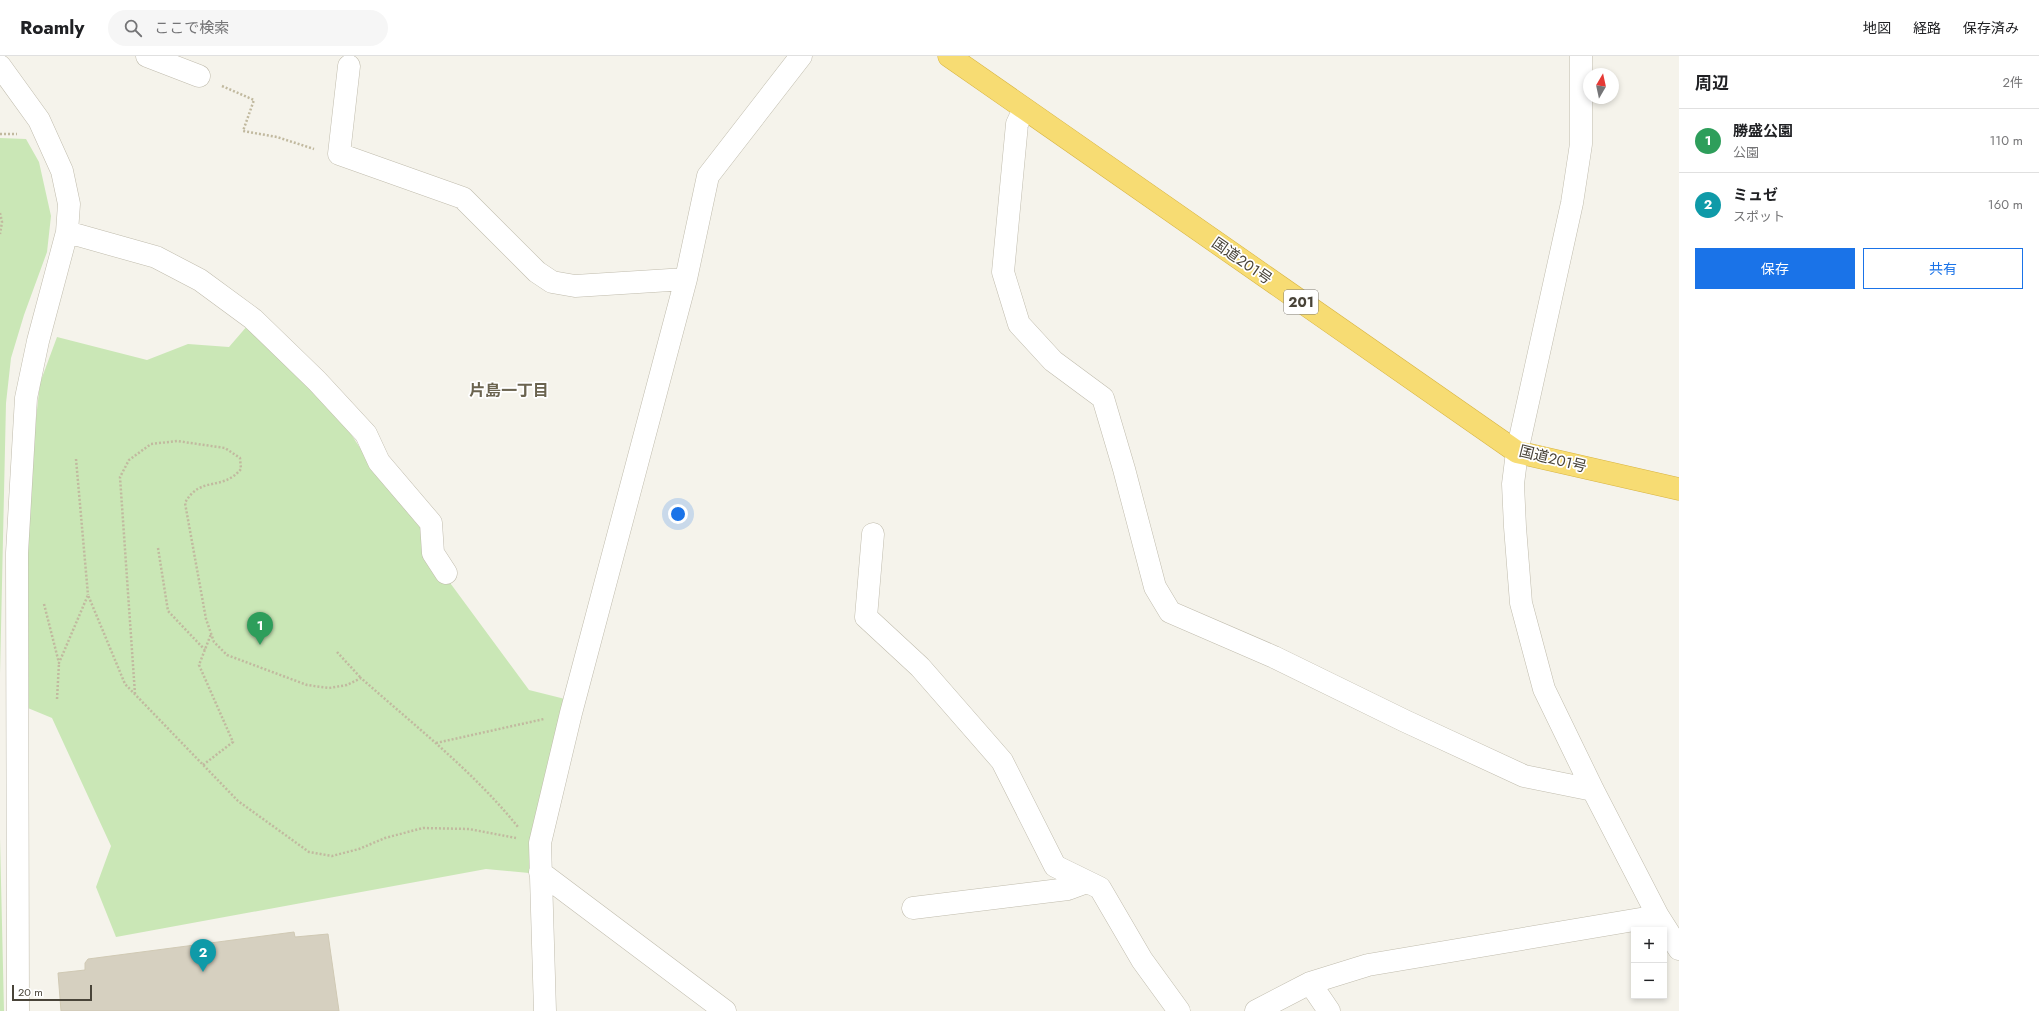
<!DOCTYPE html>
<html lang="ja">
<meta charset="utf-8">
<style>
:root{--surface:#fff;--page:#f6f6f6;--text:#202124;--muted:#757577;--line:#e0e0e0;--accent:#1a73e8}
body{margin:0;font-family:Jost,"Noto Sans JP",sans-serif;background:var(--page);color:var(--text)}
.controls{position:absolute;right:12px;bottom:12px;display:grid;overflow:hidden;border-radius:0px;box-shadow:0 2px 6px #0003}
.controls button{width:36px;height:36px;display:grid;place-items:center;padding:0;border:0;border-bottom:1px solid var(--line);background:var(--surface);color:var(--text);font:20px sans-serif}
.compass{position:absolute;left:1583px;top:12px;width:36px;height:36px;border-radius:50%;background:var(--surface);box-shadow:0 2px 6px #0003;rotate:9deg}
.scale{position:absolute;left:12px;bottom:10px;width:80px;box-sizing:border-box;padding-left:4px;border:2px solid #494439;border-top:0;font-size:11px;line-height:14px;white-space:nowrap;color:#494439;-webkit-text-stroke:3px #fff;paint-order:stroke}
.you{position:absolute;left:678px;top:458px;width:14px;height:14px;margin:-10px;border:3px solid #fff;border-radius:50%;background:#1a73e8;box-shadow:0 0 0 6px #1a73e833}
.badge{display:grid;place-items:center;width:26px;height:26px;border-radius:50%;background:var(--accent);color:#fff;font-size:13px;font-weight:700}
.pin{position:absolute;translate:-50% -33px;filter:drop-shadow(0 1px 2px #0008)}
.pin::after{content:'';position:absolute;top:21px;width:14px;height:12px;background:inherit;clip-path:polygon(0 0,100% 0,50% 100%)}
.list{margin:0;padding:0;list-style:none}
h2{display:flex;justify-content:space-between;align-items:center;height:52px;margin:0;padding:0 16px;font-size:17px}
h2 small{font-size:13px;font-weight:400;color:var(--muted)}
.list li{display:grid;grid-template-columns:26px 1fr auto;gap:12px;align-items:center;box-sizing:border-box;height:64px;padding:0 16px;border-top:1px solid var(--line)}
.list b{display:block;font-size:15px;white-space:nowrap}
.list p{margin:0;font-size:13px;white-space:nowrap;color:var(--muted)}
.list em{font-size:13px;font-style:normal;color:var(--muted)}
.actions{display:flex;gap:8px;padding:12px 16px}
.actions a{flex:1;padding:9px 0;border:1px solid var(--accent);border-radius:0px;text-align:center;font-size:14px;color:var(--accent)}
.actions .main{background:var(--accent);color:#fff}
.icon{flex:none;width:22px;height:22px;fill:none;stroke:currentColor;stroke-width:2;stroke-linecap:round;stroke-linejoin:round}
.map{position:relative;flex:none;width:1679px;height:955px;overflow:hidden}
header{display:flex;align-items:center;gap:24px;box-sizing:border-box;height:56px;padding:0 20px;background:var(--surface);border-bottom:1px solid var(--line)}
header strong{font-size:19px}
nav{display:flex;gap:22px;margin-inline-start:auto;font-size:14px}
.search{width:280px;height:36px;background:var(--page);display:flex;align-items:center;gap:10px;box-sizing:border-box;padding:0 14px;border-radius:22px;color:var(--muted);font-size:15px}
main{display:flex}
aside{flex:1;background:var(--surface)}
.map>svg:first-child{display:block}
.green{fill:#cae7b6}
.building{fill:#d6d0c0;stroke:#d0c9b4}
.lines{fill:none;stroke-linecap:round;stroke-linejoin:round}
.minor-casing{stroke:#c0bcad;stroke-width:23}
.highway-casing{stroke:#d7b342;stroke-width:23}
.path{stroke:#c1b99f;stroke-width:2.5;stroke-dasharray:2 2;stroke-linecap:butt}
.minor{stroke:#fff;stroke-width:22}
.highway{stroke:#f7dc73;stroke-width:22}
.labels{text-anchor:middle;stroke-width:3.5;stroke-linejoin:round;paint-order:stroke}
.shield{fill:#fff;stroke:#807c74;stroke-width:1}
.shield-label{font-size:14px;font-weight:bold;fill:#494439}
.street-label{font-size:15px;fill:#494439;stroke:#fff}
.neighbourhood-label{font-size:16px;font-weight:bold;fill:#6b6450;stroke:#fff}
</style>
<header>
<strong>Roamly</strong>
<div class="search"><svg class="icon" aria-label="search" viewBox="0 0 24 24"><circle cx="10" cy="10" r="6"/><path d="M15 15l6 6"/></svg>ここで検索</div>
<nav><a>地図</a><a>経路</a><a>保存済み</a></nav>
</header>
<main>
<div class="map">
<svg width="1679" height="955" viewBox="0 0 1679 955">
<rect width="100%" height="100%" fill="#f5f3eb"/>
<path class="green" d="M0,82L26,83L39,106L51,160L47,196L24,259L11,302L6,347L0,618Z
M248,269L344,367L360,392L429,468L431,501L529,634L565,643L531,777L529,817L486,813L116,881L96,831L111,790L52,662L23,650L26,490L32,398L40,327L57,281L147,304L188,288L229,291Z
M0,782L4,955H0Z"/>
<path class="building" d="M294,876L295,881L328,878L339,955H61L58,917L85,914V907L88,903Z"/>
<g class="lines">
<defs>
<path id="minor" d="M147,0L199,20
M1581,0V88L1572,147L1517,396L1513,428L1515,471L1521,547L1544,633L1593,734L1658,860L1679,893
M0,10L39,64L62,115L69,148L67,176L38,285L26,342L17,497L18,955
M349,10L339,98L463,142L537,216L552,226L575,230L686,223
M1024,53L1017,68L1003,216L1019,268L1053,305L1103,342L1124,413L1155,531L1170,556L1274,601L1405,665L1524,720L1593,734
M67,176L156,201L200,224L253,263L317,325L366,378L379,406L431,467L433,497L446,517
M873,478L866,561L920,611L1002,705L1055,810L1100,832L1142,904L1179,955
M540,816L725,955
M913,852L1068,833L1087,826
M1310,927L1329,955
M545,955L540,787L571,657L686,223L708,120L801,0
M1256,955L1310,927L1368,909L1658,860"/>
<path id="highway" d="M949,0L1517,396L1679,433"/>
</defs>
<use href="#minor" class="minor-casing"/>
<use href="#highway" class="highway-casing"/>
<path class="path" d="M222,30L254,44L243,75L277,81L314,93
M0,78H17
M0,157L2,166L0,178
M76,403L88,539
M158,492L168,555L205,594
M44,548L59,607L88,539L125,628L238,745L309,796L332,800L359,793L385,782L423,772L469,773L516,782
M337,596L361,622
M135,638L120,421L129,404L151,388L177,385L225,392L240,402L241,413C222,436 200,419 185,447L206,563L214,586L227,599L307,629L329,632L347,629L361,622C415,670 473,715 518,771
M57,643L59,607
M436,687L544,663
M203,709L233,686L199,609L211,578"/>
<use href="#minor" class="minor"/>
<use href="#highway" class="highway"/>
</g>
<g class="labels">
<rect class="shield" x="1284" y="234" width="34" height="24" rx="3"/>
<g class="shield-label">
<text x="1301" y="251">201</text>
</g>
<g class="street-label">
<text transform="translate(1242 205) rotate(35)" y="5">国道201号</text>
<text transform="translate(1553 403) rotate(14)" y="5">国道201号</text>
</g>
<g class="neighbourhood-label">
<text x="509" y="340">片島一丁目</text>
</g>
</g>
</svg>
<div class="controls">
<button>+</button>
<button>−</button>
</div>
<svg class="compass" viewBox="-18 -18 36 36"><path d="M0-13l5 13h-10z" fill="#e53935"/><path d="M0 13l5-13h-10z" fill="#757577"/></svg>
<div class="scale">20 m</div>
<div class="you"></div>
<div class="pin badge" style="left:260px;top:589px;background:#2e9e5b">1</div>
<div class="pin badge" style="left:203px;top:916px;background:#0f9aa8">2</div>
</div>
<aside>
<h2>周辺<small>2件</small></h2>
<ul class="list">
<li><span class="badge" style="background:#2e9e5b">1</span><div><b>勝盛公園</b><p>公園</p></div><em>110 m</em></li>
<li><span class="badge" style="background:#0f9aa8">2</span><div><b>ミュゼ</b><p>スポット</p></div><em>160 m</em></li>
</ul>
<div class="actions"><a class="main">保存</a><a>共有</a></div>
</aside>
</main>
